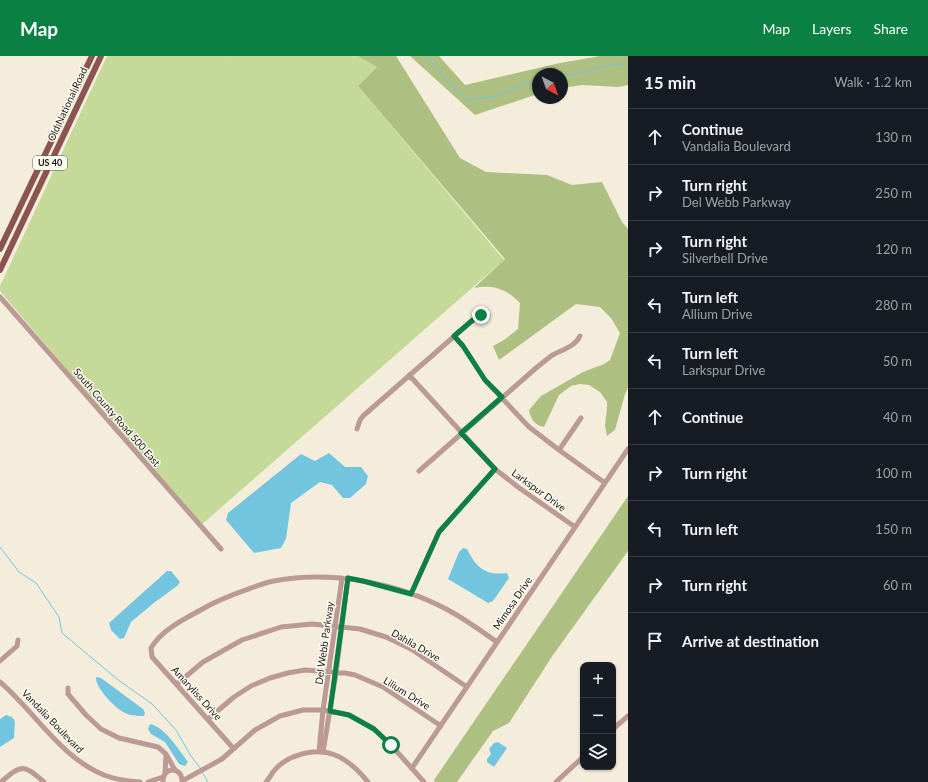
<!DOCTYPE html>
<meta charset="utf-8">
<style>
:root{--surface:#171b24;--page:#20242c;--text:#f1f3f6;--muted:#9ea1a6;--line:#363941;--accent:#0b8043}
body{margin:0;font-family:Lato,sans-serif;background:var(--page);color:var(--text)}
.controls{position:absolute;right:12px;bottom:12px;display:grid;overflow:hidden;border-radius:8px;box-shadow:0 1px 3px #0004}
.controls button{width:36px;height:36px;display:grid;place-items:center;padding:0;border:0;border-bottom:1px solid var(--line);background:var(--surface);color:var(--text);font:20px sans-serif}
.compass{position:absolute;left:532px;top:12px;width:36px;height:36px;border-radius:50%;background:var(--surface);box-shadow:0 1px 3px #0004;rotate:139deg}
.stop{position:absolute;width:12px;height:12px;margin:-9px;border:3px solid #0b8043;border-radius:50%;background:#fff}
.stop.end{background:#0b8043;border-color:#fff;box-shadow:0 1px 4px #0008}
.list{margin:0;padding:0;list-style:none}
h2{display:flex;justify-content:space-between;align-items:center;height:52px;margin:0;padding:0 16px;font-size:17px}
h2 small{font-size:13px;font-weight:400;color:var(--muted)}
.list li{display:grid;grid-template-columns:26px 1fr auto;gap:12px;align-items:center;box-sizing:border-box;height:56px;padding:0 16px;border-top:1px solid var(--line)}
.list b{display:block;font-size:15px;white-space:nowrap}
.list p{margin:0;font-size:13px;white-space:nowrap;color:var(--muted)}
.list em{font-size:13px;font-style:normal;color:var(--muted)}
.icon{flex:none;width:22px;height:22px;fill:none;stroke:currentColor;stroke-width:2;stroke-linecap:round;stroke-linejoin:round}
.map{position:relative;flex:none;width:628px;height:726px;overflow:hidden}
header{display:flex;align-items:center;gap:24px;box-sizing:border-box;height:56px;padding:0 20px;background:var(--accent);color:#fff}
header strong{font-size:19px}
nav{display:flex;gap:22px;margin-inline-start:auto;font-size:14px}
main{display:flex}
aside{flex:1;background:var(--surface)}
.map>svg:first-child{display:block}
.green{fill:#c5d998}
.forest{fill:#adc081}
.water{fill:#73c5df}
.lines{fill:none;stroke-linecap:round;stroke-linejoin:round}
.stream{stroke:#73c5df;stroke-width:1}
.minor{stroke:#bb9a96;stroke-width:5}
.major{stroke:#8b544f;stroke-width:6}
.route{stroke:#0b8043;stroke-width:5}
.labels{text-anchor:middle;stroke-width:3;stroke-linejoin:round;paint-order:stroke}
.shield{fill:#fefbf3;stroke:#5d5a53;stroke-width:1}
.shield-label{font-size:9px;font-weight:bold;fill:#18150f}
.street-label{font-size:10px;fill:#18150f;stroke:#fefbf3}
</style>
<header>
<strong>Map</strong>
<nav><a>Map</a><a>Layers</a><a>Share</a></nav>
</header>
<main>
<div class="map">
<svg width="628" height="726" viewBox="0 0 628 726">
<rect width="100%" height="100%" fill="#f5eddb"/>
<path class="green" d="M107,0H226L227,1V0H358L377,11L358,30L504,204L200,470L0,235V230Z"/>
<path class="forest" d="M358,0H396L460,102L486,116L547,119L572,129L602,126L622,166L628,173V332L625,338L615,374L607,380L605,369L607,352V346L600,336L589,329L580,328L571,330L559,339L544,371C534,369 531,363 529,354L541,340L583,316L604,308L610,304L620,277L611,262L600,251L576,248L499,304L493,290L504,284L518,273L520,247C507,233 493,228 474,232L505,203L358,30L377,11Z
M410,0H439L465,29L560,7L600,0H628V29L618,31L582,29L562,32V18H538V38L475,59Z
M628,440V495L553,599L509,667L493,675L457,726H435L434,724Z"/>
<path class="water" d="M329,397L345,411H361L368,420L366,428L350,442H343L332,429L320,426L291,447L286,483L281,492L254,497L226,464L228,457L301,398L315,405Z
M463,492L467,493C476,511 485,520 507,517L509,522L493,545L488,547L448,523L459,496Z
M167,515H171L180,526L177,530L155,546L131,566L124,582L120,583L111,574L109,567Z
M96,621L101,622L143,653L145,657L144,660C138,660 131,660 125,657C116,653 95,632 96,621Z
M6,659L12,661L15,665L14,682L0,691V663Z
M150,668C165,671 179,694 188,706L185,710L179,708L165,686L151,678L148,673Z
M498,686L507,692L494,711L487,706V703L491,698L489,693L494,687Z"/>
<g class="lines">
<path class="stream" d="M428,0L446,25L468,44L497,40L538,22
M562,20C583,19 608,6 628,8
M0,491L19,516L36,527L59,561L62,577L117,623L152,648L176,674L191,700L201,713
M202,716L208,726"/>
<path class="minor" d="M0,241L221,493
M454,280L463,290L485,324L529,371L559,394L605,427
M409,319L495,413L518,431L575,471
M357,373L360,364L363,360L474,263L481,259H488
M559,394L581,362
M419,415L536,312C541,308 546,304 551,300C561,294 575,291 580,280
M411,538L439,476L495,413
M0,605L17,590L18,584
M0,626C35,656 61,702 104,719C116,724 128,725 140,726
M177,628L203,606L242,584L281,571L312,568L360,573L386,581L411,593L467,631
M68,632V638L86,659L101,673L119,682L158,691L166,698L175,714
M208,663L234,641L251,630L270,622L288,617L305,614L345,617L355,619L383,631L441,670
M613,673L628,660
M234,693L152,601L151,592C163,572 187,562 206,551C222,542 237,537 254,531C260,529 267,526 274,525C331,514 398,527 448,554C465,563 481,575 497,586
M319,695L323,654L342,522
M323,696L336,617L348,522
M412,712L628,393
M165,717L166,699
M182,725L222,703L255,674L280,660L303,654H323L349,659L374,673L391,689L424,726
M1,726C22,708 23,708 44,726
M148,726L163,721
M163,726C162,710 183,710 182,726
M266,726C269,723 271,719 273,716C286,699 315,691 335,699C348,704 359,715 368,726
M556,726L583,701"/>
<path class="major" d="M0,193L92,0
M0,214L101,0"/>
</g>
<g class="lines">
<path class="route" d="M391,689L374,673L349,659L330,655L348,522L363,525L411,538L439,476L495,413L461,377L502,341L485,324L463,290L454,280L474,263L481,259"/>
</g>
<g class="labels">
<rect class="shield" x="33" y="100" width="34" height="14" rx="3"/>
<g class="shield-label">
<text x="50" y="110">US 40</text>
</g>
<g class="street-label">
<text transform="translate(67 48) rotate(-65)" y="4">Old National Road</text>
<text transform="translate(117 361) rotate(49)" y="4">South County Road 500 East</text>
<text transform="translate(539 434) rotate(36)" y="4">Larkspur Drive</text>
<text transform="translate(512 547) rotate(-56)" y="4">Mimosa Drive</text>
<text transform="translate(324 587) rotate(-82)" y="4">Del Webb Parkway</text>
<text transform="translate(416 589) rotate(30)" y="4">Dahlia Drive</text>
<text transform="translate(197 637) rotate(48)" y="4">Amaryliss Drive</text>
<text transform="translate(407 637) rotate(32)" y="4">Lilium Drive</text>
<text transform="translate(53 665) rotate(46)" y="4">Vandalia Boulevard</text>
</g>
</g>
</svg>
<div class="controls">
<button>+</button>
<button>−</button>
<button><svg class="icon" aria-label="layers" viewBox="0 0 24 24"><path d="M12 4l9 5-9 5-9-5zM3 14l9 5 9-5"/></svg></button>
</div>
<svg class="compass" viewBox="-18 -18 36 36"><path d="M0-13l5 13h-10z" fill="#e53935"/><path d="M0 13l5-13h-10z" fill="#9ea1a6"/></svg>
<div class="stop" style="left:391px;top:689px"></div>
<div class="stop end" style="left:481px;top:259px"></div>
</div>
<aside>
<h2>15 min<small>Walk · 1.2 km</small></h2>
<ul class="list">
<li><svg class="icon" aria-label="ahead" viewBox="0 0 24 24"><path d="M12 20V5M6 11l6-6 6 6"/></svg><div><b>Continue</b><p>Vandalia Boulevard</p></div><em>130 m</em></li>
<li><svg class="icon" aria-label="right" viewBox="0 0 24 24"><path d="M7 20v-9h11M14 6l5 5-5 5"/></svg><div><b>Turn right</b><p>Del Webb Parkway</p></div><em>250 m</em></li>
<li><svg class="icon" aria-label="right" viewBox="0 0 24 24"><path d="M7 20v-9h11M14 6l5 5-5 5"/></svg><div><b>Turn right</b><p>Silverbell Drive</p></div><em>120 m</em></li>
<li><svg class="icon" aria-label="left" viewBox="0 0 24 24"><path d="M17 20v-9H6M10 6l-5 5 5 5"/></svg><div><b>Turn left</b><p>Allium Drive</p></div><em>280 m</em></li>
<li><svg class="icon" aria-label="left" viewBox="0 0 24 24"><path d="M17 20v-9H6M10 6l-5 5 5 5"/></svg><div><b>Turn left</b><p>Larkspur Drive</p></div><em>50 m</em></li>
<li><svg class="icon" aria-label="ahead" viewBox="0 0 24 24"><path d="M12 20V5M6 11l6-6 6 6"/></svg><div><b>Continue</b></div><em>40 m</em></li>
<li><svg class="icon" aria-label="right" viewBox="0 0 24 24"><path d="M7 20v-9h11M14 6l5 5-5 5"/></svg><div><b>Turn right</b></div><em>100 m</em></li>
<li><svg class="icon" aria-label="left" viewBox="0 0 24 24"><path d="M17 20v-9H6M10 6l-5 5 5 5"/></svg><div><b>Turn left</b></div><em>150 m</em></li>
<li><svg class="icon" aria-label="right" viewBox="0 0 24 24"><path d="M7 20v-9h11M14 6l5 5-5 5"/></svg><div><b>Turn right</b></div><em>60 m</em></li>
<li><svg class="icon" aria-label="arrive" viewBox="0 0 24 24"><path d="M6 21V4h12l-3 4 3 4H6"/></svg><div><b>Arrive at destination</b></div></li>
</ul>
</aside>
</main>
